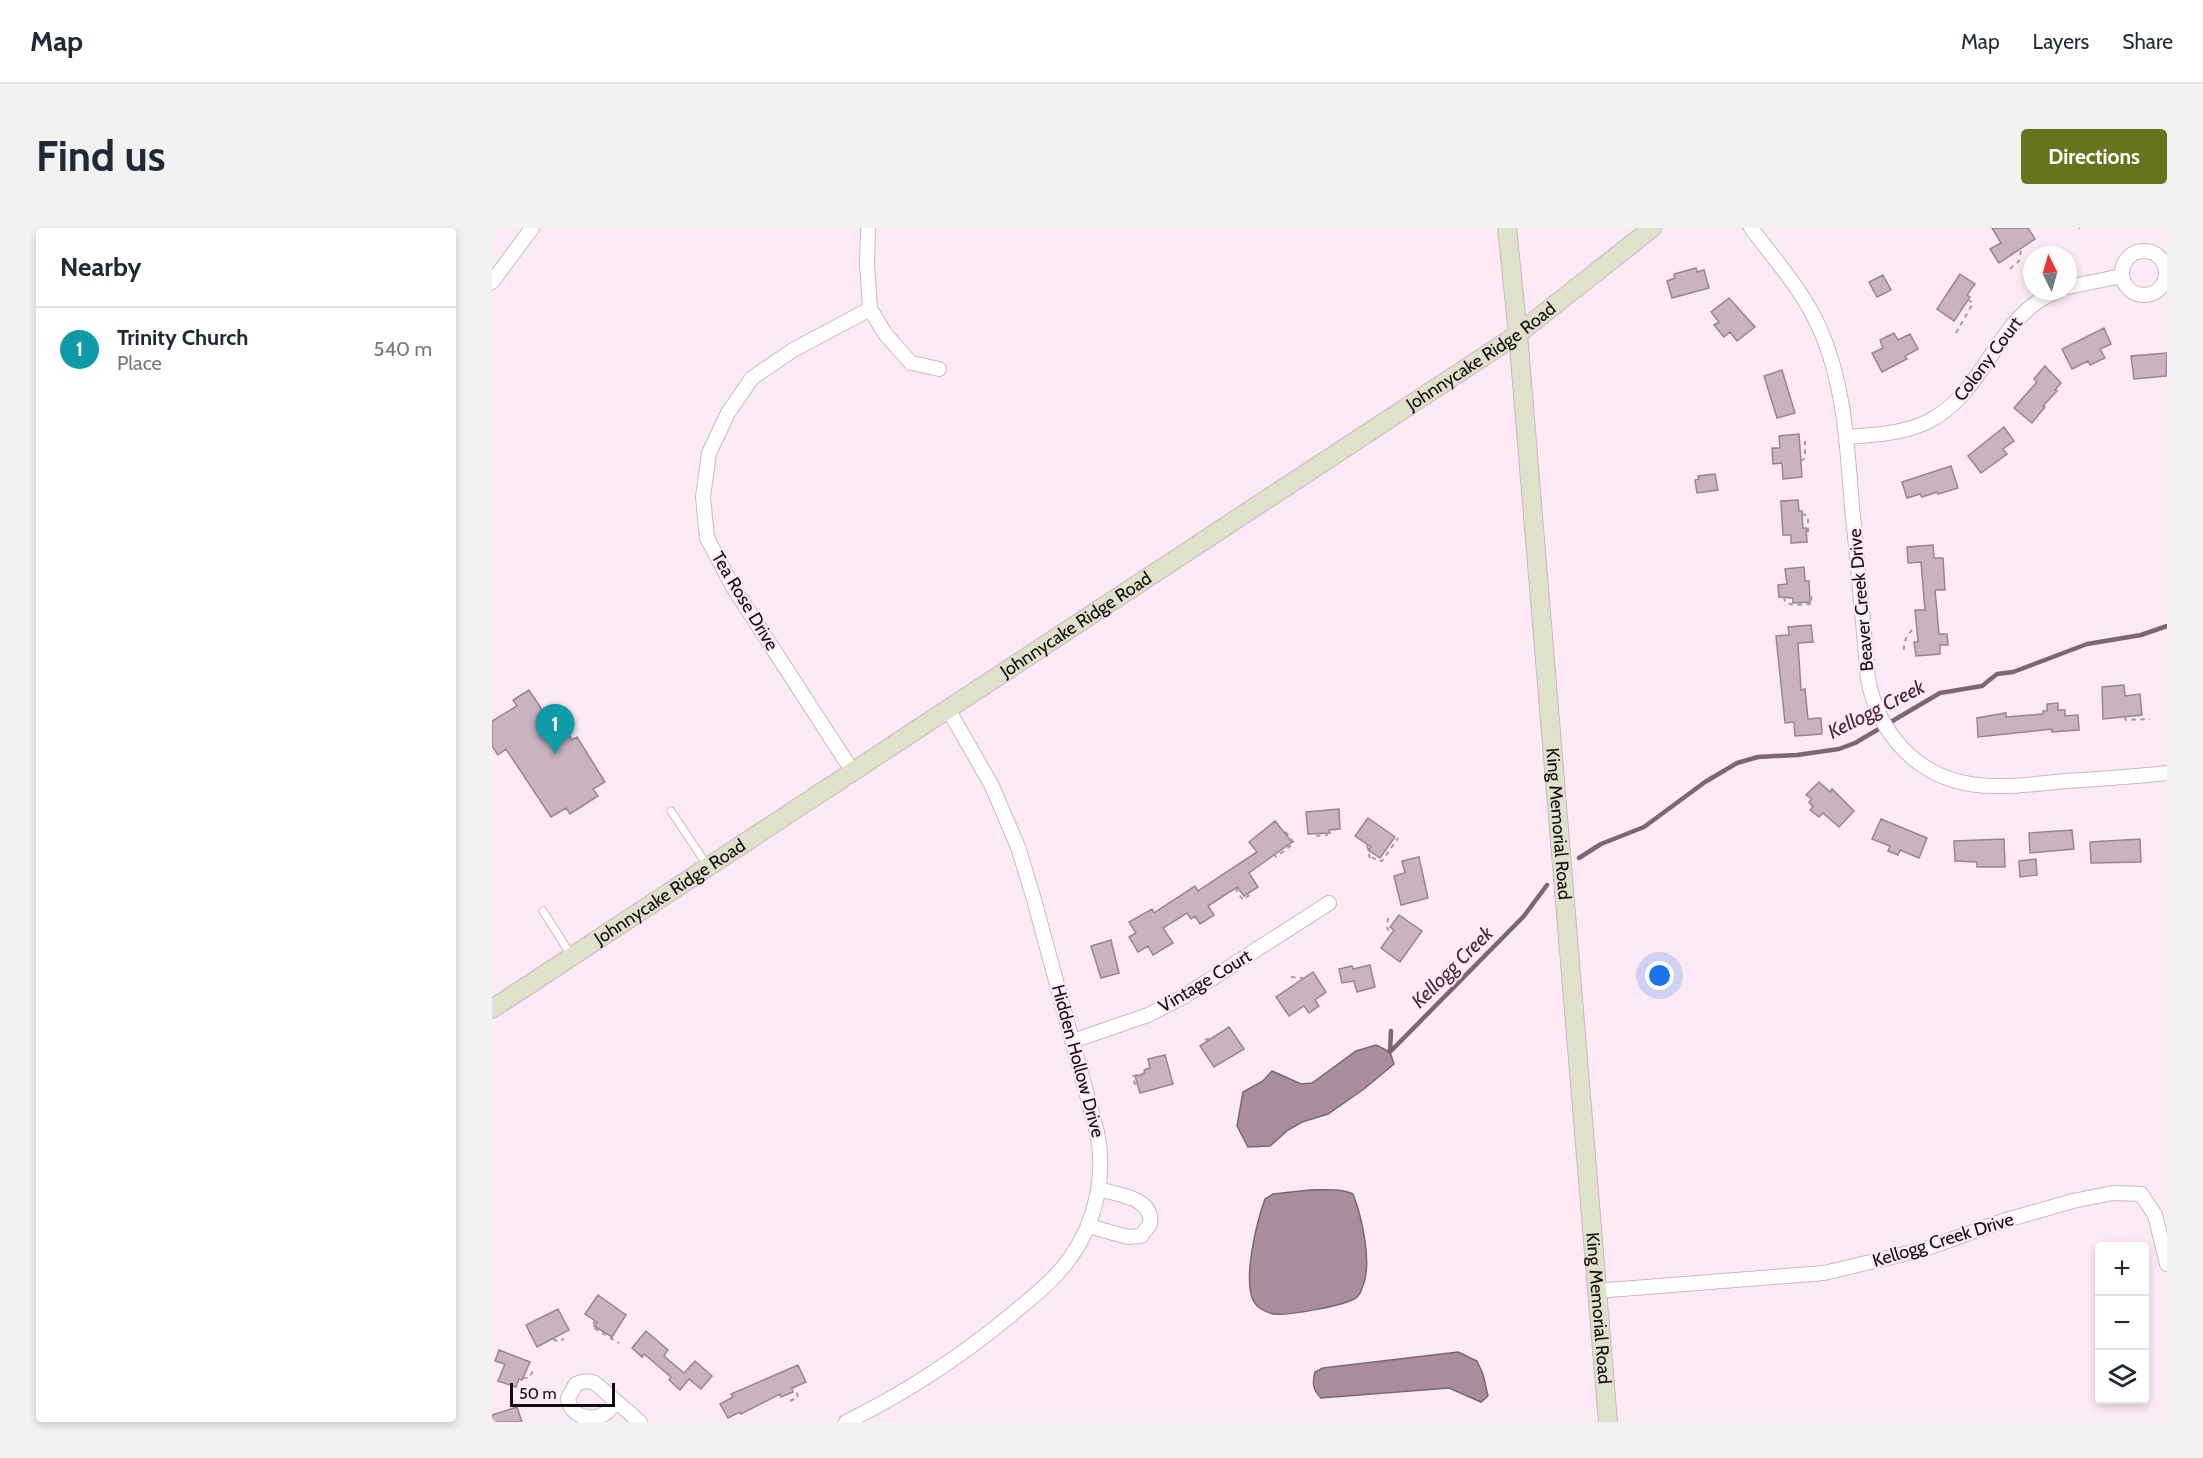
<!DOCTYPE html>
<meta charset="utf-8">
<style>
:root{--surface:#fff;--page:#f2f2f3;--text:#1f2937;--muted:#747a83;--line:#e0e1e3;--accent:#68731d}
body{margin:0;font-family:Cabin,sans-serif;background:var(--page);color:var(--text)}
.controls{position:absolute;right:18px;bottom:18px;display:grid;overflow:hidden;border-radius:6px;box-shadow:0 3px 9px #0003}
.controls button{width:54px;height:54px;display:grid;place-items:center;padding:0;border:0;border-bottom:2px solid var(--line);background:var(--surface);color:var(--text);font:30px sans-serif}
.compass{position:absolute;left:1531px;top:18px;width:54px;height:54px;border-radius:50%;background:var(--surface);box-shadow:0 3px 9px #0003;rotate:355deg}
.scale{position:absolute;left:18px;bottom:15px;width:105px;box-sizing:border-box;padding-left:6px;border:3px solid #120b10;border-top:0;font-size:16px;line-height:21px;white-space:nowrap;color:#120b10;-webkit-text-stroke:4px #fdeaf5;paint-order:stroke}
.you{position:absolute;left:1168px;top:748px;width:21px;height:21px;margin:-15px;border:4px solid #fff;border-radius:50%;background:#1a73e8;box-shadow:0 0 0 9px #1a73e833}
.badge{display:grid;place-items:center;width:39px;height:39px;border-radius:50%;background:var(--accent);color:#fff;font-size:20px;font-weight:700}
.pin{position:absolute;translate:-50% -50px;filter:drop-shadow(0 2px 3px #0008)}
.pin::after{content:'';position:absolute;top:32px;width:21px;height:18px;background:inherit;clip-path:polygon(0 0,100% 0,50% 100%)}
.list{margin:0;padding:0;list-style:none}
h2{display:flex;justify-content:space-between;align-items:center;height:78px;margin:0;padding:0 24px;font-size:26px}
h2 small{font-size:20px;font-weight:400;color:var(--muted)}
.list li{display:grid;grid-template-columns:39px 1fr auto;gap:18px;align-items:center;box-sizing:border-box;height:84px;padding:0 24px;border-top:2px solid var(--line)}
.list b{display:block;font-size:22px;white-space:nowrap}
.list p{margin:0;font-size:20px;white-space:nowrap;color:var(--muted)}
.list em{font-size:20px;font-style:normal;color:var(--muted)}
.icon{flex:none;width:33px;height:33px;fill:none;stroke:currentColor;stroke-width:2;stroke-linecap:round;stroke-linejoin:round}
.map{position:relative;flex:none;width:1675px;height:1194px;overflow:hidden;border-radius:6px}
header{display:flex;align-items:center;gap:36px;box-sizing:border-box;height:84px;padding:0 30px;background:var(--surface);border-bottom:2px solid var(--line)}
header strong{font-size:28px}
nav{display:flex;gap:33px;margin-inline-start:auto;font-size:21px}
.intro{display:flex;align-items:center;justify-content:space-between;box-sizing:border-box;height:144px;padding:0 36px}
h1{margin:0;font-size:42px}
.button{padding:15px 27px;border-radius:6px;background:var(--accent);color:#fff;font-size:21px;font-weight:700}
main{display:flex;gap:36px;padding:0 36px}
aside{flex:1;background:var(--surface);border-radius:6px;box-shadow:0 3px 9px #0003}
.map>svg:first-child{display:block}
.water{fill:#a98d9f;stroke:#7c6674;stroke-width:1.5}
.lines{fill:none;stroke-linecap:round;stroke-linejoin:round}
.stream{stroke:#7c6674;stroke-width:4.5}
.building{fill:#c9b3c0;stroke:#998491;stroke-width:1.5}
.lane-casing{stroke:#cdb6c4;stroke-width:9}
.street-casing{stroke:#cdb6c4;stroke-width:16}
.secondary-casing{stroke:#cdb6c4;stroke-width:20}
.path{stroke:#a799a1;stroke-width:2;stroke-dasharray:4.5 4.5;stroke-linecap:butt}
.lane{stroke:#fff;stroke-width:7}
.street{stroke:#fff;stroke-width:14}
.secondary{stroke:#dee2ca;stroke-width:18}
.labels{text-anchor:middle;stroke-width:4.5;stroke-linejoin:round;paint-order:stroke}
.street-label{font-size:18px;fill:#120b10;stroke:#fdeaf5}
.water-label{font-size:20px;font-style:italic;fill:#49223d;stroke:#fdeaf5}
</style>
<header>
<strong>Map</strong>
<nav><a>Map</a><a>Layers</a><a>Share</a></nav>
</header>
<div class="intro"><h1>Find us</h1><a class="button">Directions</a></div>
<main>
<aside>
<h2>Nearby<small></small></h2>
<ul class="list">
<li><span class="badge" style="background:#0f9aa8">1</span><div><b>Trinity Church</b><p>Place</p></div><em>540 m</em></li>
</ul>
</aside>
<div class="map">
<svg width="1675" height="1194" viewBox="0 0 1675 1194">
<rect width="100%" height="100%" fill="#fdeaf5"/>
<path class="water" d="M884,817L898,824L902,836L872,861L836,886L810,894L796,902L778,918L756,919L745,898L751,864L771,853L780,843L809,856L820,855L864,823Z
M818,962C832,962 848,960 861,966C870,989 881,1037 870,1060C869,1064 866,1069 862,1071C849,1078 796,1088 781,1086C774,1084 766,1081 762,1074C750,1052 765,993 773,971L781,966Z
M966,1124L985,1133L991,1146L996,1168L989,1174L957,1160L829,1170C821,1162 820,1155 823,1144L831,1140Z"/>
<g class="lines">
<path class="stream" d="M1087,630L1109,616L1152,599L1213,554L1245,535L1266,529L1305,527L1347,521L1363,515L1448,465L1490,458L1505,446L1521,444L1595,416L1649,407L1675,398
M899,803L898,824L1032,688L1055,657"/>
</g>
<path class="building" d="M1500,0H1536L1543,11L1507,35L1498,21L1509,15Z
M1204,40L1205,44L1212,42L1217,60L1180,70L1175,53L1183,50L1182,46Z
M1468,46L1483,56L1475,67L1478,69L1462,93L1445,81Z
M1391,47L1399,62L1385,69L1377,54Z
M1237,70L1263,99L1245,113L1238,104L1232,109L1222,97L1227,94L1219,84Z
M1612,100L1619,116L1608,121L1613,130L1598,137L1596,133L1580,141L1570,121Z
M1402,105L1406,112L1418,106L1426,121L1413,128L1415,131L1390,144L1380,125L1391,120L1388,112Z
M1675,125L1674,148L1642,151L1639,128Z
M1553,138L1569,155L1563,162L1565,163L1551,178L1553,179L1540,195L1522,180L1545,154L1542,151Z
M1290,142L1303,185L1285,190L1272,148Z
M1512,199L1522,213L1511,221L1515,226L1489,245L1476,228Z
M1307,206L1310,249L1291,251L1290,235L1281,236L1280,220H1288L1287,208Z
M1459,238L1466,260L1446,266L1445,264L1430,269L1428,266L1415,270L1410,254Z
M1223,246L1226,262L1205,265L1203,252L1207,251L1206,248Z
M1306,272L1307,283H1310L1311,300H1314L1315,314L1299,315V307H1291L1289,273Z
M1441,317L1442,330H1451L1453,362H1443L1447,406H1455L1456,417H1448V426L1424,428L1422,414H1426L1423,382H1433L1429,334L1416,335L1415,319Z
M1312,339L1313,353H1317L1318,374L1301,375V370L1287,369L1286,357L1295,356L1293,341Z
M1319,397L1321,414L1306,415L1309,462L1313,461L1316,491L1329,490L1330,506L1303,508L1302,494L1293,495L1284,408L1297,407L1296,399Z
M1632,457L1633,468L1648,466L1650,487L1611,491L1610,459Z
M37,462L66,506L74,501L80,512L85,509L113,554L101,561L106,568L78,586L74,580L59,589L14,521L6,527L0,518V493L25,478L21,472Z
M1566,475V482H1573V488L1586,487L1587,502L1560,504V501L1486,509L1485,490L1514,485V489L1551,486V483H1555V476Z
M1327,554L1338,564L1340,561L1362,583L1347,599L1331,585L1327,589L1318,582L1321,579L1317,574L1320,571L1314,567Z
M847,581L848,601L837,602L838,605L816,606L814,584Z
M876,590L903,609L888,630L876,622L879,619L863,608Z
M1389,591L1435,610L1427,630L1408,622L1406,627L1396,623L1398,618L1380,611Z
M783,593L800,614L757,645L766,659L752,668L745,659L716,678L722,687L708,696L703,688L699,691L695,685L671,700L681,715L661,727L656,718L646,724L637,709L644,705L637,694L660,681L662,685L703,658L706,663L765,624L757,614Z
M1580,602L1582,621L1538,625L1537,605Z
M1512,611L1513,639H1485V634L1463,633L1462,613Z
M1648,611L1649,634L1599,635L1598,614Z
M927,629L936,670L909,677L902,648L913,645L910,633Z
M1544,631L1545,647L1528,649L1527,633Z
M907,687L930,703L908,734L889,720L902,702L898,699Z
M619,712L627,745L609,750L599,718Z
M878,737L883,759L865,764L862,753L850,755L847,741L860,738L861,741Z
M821,744L834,764L823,772L827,778L817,785L812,778L797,788L784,769Z
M737,799L752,821L722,839L708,818Z
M673,827L681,856L648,865L643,848L653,846L652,842L658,840L656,831Z
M106,1067L134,1087L120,1109L102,1098L105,1094L93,1086Z
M66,1081L77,1102L45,1119L34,1097Z
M154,1103L176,1122L172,1128L192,1145L203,1133L220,1148L209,1161L197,1151L188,1162L177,1152L179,1149L152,1126L150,1129L140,1120Z
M7,1122L38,1134L30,1152L27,1151L24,1159L6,1153L13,1136L3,1133Z
M306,1137L314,1154L300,1160L301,1164L289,1169L288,1166L249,1186L248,1184L236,1190L228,1176L241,1169L239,1166Z
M25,1179L30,1194H0V1187Z"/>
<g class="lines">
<defs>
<path id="lane" d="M179,583L215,637
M51,683L79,727"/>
<path id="street" d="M376,0L375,36L378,81L394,107L419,135L447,141
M1259,0C1283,32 1312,64 1328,101C1353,158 1355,218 1360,279C1366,336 1371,394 1376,451C1386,504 1423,547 1478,556C1509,561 1542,556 1574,553C1608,551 1641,549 1675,545
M1630 45a22 22 0 1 1 44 0a22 22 0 1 1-44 0Z
M0,54L40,0
M1576,59L1630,48
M1354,209C1381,207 1410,206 1435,194C1495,165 1504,86 1566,63
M361,544L241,359L215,310L211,269L217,225L236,185L260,150L301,122L378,81
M581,813L656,787L691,769L837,675
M596,998L636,1009L649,1008L658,996C662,969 625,967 607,961
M1104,1063L1332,1045L1433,1021L1511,993L1581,973L1621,965L1649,966L1663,987L1675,1036
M124,1173C121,1177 118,1182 114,1185C99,1194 78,1189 76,1170L84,1156C90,1153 96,1152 103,1155L148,1194
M354,1194C414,1165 468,1129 519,1087C540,1069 562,1053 578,1030C604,994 614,946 605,904L541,668L526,619L500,558L456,481"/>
<g id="secondary">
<path id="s1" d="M1015,0L1026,106L1116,1194"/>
<path id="s2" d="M0,781L1026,106L1160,0"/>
</g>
</defs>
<use href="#lane" class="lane-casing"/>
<use href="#street" class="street-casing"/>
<use href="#secondary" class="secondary-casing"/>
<path class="path" d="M1587,0H1588
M1518,41L1527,33L1529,22
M1464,105L1481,75L1476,72
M1309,233L1313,230V213
M1310,286L1316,288V307
M1292,369L1293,374L1301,377L1320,376L1319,368
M1412,422C1411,414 1416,402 1425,400
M1632,489L1634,492L1658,491
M824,608L835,607L834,605
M875,617L878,631
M782,626L784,629L802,615L793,603
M880,629L886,633H890L906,610
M743,660L751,672L760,665
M896,690L895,700L899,705
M799,749L811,750
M713,812L723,808
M643,857L641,848L653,845
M103,1092L101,1097L102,1100L127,1115
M61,1111L65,1113L72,1111
M31,1150H37L42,1141
M298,1173L306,1169L303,1159"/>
<use href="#lane" class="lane"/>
<use href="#street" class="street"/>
<use href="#secondary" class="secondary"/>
</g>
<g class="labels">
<g class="street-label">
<text dy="6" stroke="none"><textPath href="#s2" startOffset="1185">Johnnycake Ridge Road</textPath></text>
<text transform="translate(1496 131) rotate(-53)" y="6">Colony Court</text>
<text transform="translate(1369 372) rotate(-95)" y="6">Beaver Creek Drive</text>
<text transform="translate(253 373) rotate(59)" y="6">Tea Rose Drive</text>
<text dy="6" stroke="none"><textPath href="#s2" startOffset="699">Johnnycake Ridge Road</textPath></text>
<text dy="6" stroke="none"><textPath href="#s1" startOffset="598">King Memorial Road</textPath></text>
<text dy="6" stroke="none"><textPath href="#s2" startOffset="213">Johnnycake Ridge Road</textPath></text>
<text transform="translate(713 753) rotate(-31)" y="6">Vintage Court</text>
<text transform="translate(586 833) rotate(75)" y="6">Hidden Hollow Drive</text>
<text transform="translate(1451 1012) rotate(-17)" y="6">Kellogg Creek Drive</text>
<text dy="6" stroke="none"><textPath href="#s1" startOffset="1084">King Memorial Road</textPath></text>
</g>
<g class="water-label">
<text transform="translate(1384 481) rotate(-27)" y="7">Kellogg Creek</text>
<text transform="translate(960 739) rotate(-45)" y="7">Kellogg Creek</text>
</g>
</g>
</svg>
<div class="controls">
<button>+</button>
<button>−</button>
<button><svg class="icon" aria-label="layers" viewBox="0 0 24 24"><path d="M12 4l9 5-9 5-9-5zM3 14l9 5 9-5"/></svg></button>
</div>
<svg class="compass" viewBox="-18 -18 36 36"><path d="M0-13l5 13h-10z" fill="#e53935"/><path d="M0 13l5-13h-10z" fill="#747a83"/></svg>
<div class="scale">50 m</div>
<div class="you"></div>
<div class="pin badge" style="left:63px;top:526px;background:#0f9aa8">1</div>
</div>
</main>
